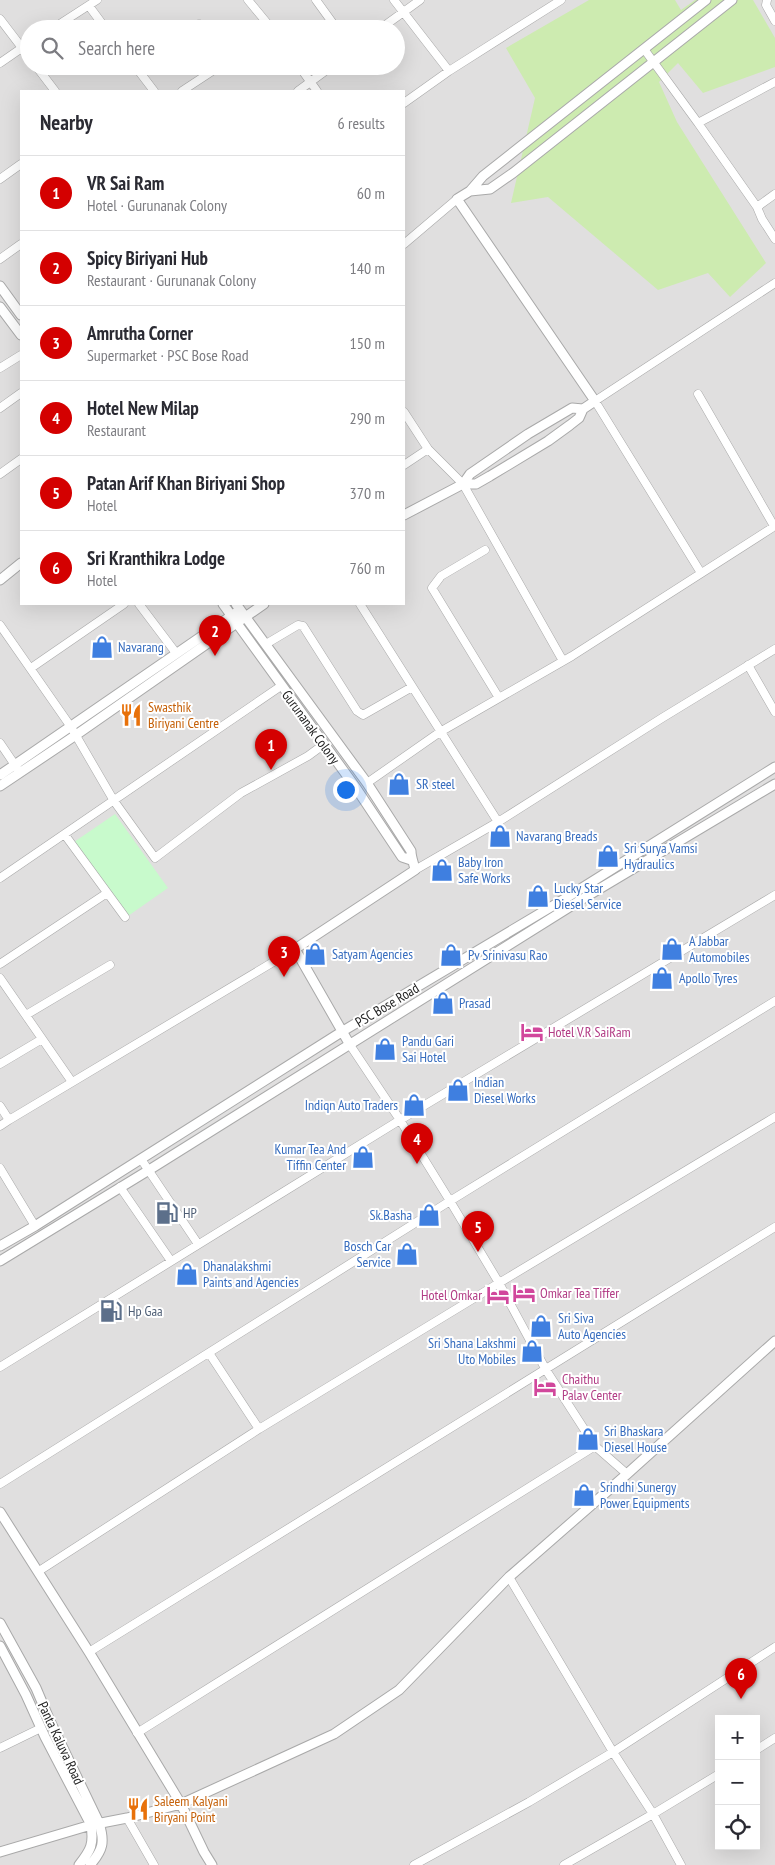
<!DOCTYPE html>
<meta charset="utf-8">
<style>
:root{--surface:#fff;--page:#f2f2f3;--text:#2b2b33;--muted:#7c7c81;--line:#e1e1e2;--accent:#d40000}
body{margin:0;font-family:"PT Sans Narrow",sans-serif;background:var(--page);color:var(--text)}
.controls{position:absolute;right:15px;bottom:15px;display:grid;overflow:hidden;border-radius:0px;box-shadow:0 5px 20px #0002}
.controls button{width:45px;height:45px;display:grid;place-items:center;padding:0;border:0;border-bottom:1px solid var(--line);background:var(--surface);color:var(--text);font:25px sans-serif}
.you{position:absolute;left:345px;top:789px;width:18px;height:18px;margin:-12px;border:4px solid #fff;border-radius:50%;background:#1a73e8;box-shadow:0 0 0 8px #1a73e833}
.badge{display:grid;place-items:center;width:32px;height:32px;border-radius:50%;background:var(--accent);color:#fff;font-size:16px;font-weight:700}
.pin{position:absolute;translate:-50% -41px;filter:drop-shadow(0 1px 2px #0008)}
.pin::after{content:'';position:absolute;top:26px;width:18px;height:15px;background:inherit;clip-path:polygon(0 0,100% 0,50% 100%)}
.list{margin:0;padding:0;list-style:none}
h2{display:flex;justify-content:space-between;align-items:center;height:65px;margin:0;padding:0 20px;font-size:21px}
h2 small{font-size:16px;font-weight:400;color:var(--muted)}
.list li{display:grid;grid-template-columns:32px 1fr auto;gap:15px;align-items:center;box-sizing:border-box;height:75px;padding:0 20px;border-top:1px solid var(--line)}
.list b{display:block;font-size:19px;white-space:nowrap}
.list p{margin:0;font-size:16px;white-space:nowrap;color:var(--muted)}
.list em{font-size:16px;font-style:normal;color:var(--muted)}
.icon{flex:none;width:28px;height:28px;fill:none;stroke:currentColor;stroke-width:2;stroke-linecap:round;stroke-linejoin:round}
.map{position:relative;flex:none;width:775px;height:1865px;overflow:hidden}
.search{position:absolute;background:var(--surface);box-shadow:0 5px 20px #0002;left:20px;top:20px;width:385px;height:55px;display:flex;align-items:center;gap:12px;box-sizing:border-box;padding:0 18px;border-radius:28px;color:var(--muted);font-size:19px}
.panel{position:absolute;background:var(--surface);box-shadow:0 5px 20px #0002;left:20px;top:90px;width:385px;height:515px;border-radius:0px}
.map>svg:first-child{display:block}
.residential{fill:#e0dfdf;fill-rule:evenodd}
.grass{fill:#cdebb0}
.park{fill:#c8facc}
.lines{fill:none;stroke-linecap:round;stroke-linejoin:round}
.minor-casing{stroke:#a9a9a9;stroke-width:9}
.tertiary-casing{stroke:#a9a9a9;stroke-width:11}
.minor{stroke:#fff;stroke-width:8}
.tertiary{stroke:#fff;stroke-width:9}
.labels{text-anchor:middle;stroke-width:4;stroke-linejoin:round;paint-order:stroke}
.shop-label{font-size:14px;fill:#366cbe;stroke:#fff;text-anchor:start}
.food-label{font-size:14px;fill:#c56008;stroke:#fff;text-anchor:start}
.street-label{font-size:14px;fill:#222;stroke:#fff}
.hotel-label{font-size:14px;fill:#b23c85;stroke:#fff;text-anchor:start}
.service-label{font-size:14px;fill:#4e5e75;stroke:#fff;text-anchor:start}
</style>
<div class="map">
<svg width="775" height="1865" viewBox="0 0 775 1865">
<rect width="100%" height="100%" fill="#f2efe9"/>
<path class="residential" d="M0,0H775V1865H0ZM29,29H396V66H29ZM21,91H404V604H21ZM719,1719H756V1846H719Z"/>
<path class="grass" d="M589,0H675L681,10L695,0H753L775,38V67L703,93L678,63L659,82L677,122L766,263L730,297L708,273L658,290L548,197L511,203L535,98L506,48Z"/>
<path class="park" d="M115,814L168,888L128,916L74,842Z"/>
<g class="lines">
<defs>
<path id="minor" d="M248,0L272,29
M316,0L337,29
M394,0L449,71
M767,0L766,5L775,21
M89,6L106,29
M0,19L29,57
M52,29L97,0
M192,29L199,24
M380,29L420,0
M644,49L698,123
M0,63L29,43
M36,66L55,91
M135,66L154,91
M299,66L317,91
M182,91L220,66
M298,91L332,66
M404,103L449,71L561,0
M0,179L21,164
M775,194L757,207L762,219L775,239
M757,207L698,123L775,82
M404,244L457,199
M0,259L21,244
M0,368L21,355
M698,394L774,526
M0,408L21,393
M404,412L428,449L463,484L563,661
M404,465L428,449
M0,474L21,459
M485,550L441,576L432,588L499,698
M701,573L595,401L775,283
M139,604L176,653
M360,604L498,822
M0,625L71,727L114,801L155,858L241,793L308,756L323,745
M266,644L298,625L303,626L357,711L363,715L412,687
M748,665L775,712
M31,668L124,604
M0,743L17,768
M367,783L440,732L572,656L775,526
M65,835L125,917
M415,870L498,822L662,718L775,649
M0,878L281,686
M0,964L107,893
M0,978L72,1082
M26,1015L110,965
M350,1045L400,1120L450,1201L499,1283L546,1370L595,1446L627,1474
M0,1064L42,1039
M0,1106L9,1120L295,949
M0,1126L9,1120
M141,1159L198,1244
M0,1168L35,1226
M120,1187L171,1261
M209,1353L259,1429
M0,1367L400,1120L775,895
M0,1484L450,1201L775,1001
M39,1571L259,1429L499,1283L775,1117
M509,1577L613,1752L653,1814L681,1865
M89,1652L775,1227
M137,1733L595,1446
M0,1748L41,1728
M756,1750L775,1738
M127,1818L154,1865
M414,1865L529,1802L613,1752L775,1647
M564,1865L653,1814L719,1774"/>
<path id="tertiary" d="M470,191L490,189L513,173L732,0
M0,286L21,315
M0,307L21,335
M463,484L470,474L528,434L572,408L583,409
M404,515L463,484H476L490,476L548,441L570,425L579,418L583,409L595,401L457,199L470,191L483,176L706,0
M0,580L21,563
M223,604L356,788L402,857L411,860
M236,604L367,783L411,851C411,858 414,863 415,870L295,949L350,1045
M0,775L237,612
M0,786L76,735L264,604
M0,1246L35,1226L343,1031L566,898L775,767
M0,1261L149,1170L579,901L775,784
M0,1512L89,1652L181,1804L204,1852L212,1865
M0,1623L36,1688L50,1721L99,1823C105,1842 103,1850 90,1865
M0,1646L26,1695L45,1737L91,1825C94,1844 91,1850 79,1865
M0,1852L91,1825L127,1818L181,1804L334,1734L399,1690L509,1577L627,1474L775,1341"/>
</defs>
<use href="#minor" class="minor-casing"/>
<use href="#tertiary" class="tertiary-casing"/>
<use href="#minor" class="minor"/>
<use href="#tertiary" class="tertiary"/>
</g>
<defs>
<symbol id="shop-bare" viewBox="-9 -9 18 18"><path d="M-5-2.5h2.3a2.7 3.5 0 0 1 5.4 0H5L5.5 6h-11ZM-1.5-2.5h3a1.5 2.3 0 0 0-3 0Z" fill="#3f7fe0" stroke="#fff" stroke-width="2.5" paint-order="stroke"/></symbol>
<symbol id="restaurant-bare" viewBox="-9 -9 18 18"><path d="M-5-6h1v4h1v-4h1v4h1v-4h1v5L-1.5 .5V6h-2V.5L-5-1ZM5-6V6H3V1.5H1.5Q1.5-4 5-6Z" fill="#e8710a" stroke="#fff" stroke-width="2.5" paint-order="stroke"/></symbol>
<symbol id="hotel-bare" viewBox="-9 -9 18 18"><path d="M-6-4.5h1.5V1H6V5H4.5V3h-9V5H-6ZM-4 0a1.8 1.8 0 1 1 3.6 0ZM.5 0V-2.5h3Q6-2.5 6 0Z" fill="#d1479c" stroke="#fff" stroke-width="2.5" paint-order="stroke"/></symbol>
<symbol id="fuel-bare" viewBox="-9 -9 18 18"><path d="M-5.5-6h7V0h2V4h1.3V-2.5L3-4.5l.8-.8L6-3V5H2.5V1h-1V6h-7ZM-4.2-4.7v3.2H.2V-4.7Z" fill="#5c6f8a" stroke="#fff" stroke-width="2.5" paint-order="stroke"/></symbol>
</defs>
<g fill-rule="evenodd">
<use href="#shop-bare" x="86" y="631" width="32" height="32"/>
<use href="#restaurant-bare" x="115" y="699" width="32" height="32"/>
<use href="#shop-bare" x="383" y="768" width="32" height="32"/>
<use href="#shop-bare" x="484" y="820" width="32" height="32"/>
<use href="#shop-bare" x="592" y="840" width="32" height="32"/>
<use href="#shop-bare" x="426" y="854" width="32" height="32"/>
<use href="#shop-bare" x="522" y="880" width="32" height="32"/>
<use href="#shop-bare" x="656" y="933" width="32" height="32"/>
<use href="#shop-bare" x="299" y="938" width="32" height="32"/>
<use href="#shop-bare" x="435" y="939" width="32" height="32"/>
<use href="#shop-bare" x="646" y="962" width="32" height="32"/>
<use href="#shop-bare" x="427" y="987" width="32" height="32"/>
<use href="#hotel-bare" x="516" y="1016" width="32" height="32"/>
<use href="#shop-bare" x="369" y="1033" width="32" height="32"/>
<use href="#shop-bare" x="442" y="1074" width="32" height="32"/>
<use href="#shop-bare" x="398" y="1089" width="32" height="32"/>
<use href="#shop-bare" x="347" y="1141" width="32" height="32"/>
<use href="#fuel-bare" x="151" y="1197" width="32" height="32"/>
<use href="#shop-bare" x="413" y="1199" width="32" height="32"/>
<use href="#shop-bare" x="391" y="1238" width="32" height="32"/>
<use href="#shop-bare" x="171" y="1258" width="32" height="32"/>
<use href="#hotel-bare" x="508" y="1277" width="32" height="32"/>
<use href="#hotel-bare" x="482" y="1279" width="32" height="32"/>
<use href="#fuel-bare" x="95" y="1295" width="32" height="32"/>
<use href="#shop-bare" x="525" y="1310" width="32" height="32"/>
<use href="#shop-bare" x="516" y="1335" width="32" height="32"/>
<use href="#hotel-bare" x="529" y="1371" width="32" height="32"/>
<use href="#shop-bare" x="572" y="1423" width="32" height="32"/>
<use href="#shop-bare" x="568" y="1479" width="32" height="32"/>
<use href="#restaurant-bare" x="122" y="1793" width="32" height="32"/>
</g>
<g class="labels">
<g class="shop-label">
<text x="118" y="652">Navarang</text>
<text x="416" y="789">SR steel</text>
<text x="516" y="841">Navarang Breads</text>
<text x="624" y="853">Sri Surya Vamsi<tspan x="624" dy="16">Hydraulics</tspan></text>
<text x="458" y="867">Baby Iron<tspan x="458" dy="16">Safe Works</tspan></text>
<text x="554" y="893">Lucky Star<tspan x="554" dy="16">Diesel Service</tspan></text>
<text x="689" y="946">A Jabbar<tspan x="689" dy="16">Automobiles</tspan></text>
<text x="332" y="959">Satyam Agencies</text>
<text x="468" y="960">Pv Srinivasu Rao</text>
<text x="679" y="983">Apollo Tyres</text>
<text x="459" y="1008">Prasad</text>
<text x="402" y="1046">Pandu Gari<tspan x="402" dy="16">Sai Hotel</tspan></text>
<text x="474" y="1087">Indian<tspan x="474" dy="16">Diesel Works</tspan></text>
<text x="398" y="1110" text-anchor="end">Indiqn Auto Traders</text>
<text x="346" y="1154" text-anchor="end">Kumar Tea And<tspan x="346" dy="16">Tiffin Center</tspan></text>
<text x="412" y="1220" text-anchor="end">Sk.Basha</text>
<text x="391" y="1251" text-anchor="end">Bosch Car<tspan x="391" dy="16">Service</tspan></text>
<text x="203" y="1271">Dhanalakshmi<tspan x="203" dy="16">Paints and Agencies</tspan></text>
<text x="558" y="1323">Sri Siva<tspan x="558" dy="16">Auto Agencies</tspan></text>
<text x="516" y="1348" text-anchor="end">Sri Shana Lakshmi<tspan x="516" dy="16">Uto Mobiles</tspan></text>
<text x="604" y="1436">Sri Bhaskara<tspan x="604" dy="16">Diesel House</tspan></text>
<text x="600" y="1492">Srindhi Sunergy<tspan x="600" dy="16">Power Equipments</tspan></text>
</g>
<g class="food-label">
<text x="148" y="712">Swasthik<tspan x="148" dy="16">Biriyani Centre</tspan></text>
<text x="154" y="1806">Saleem Kalyani<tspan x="154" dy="16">Biryani Point</tspan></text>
</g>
<g class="street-label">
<text transform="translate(311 727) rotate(54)" y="5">Gurunanak Colony</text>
<text transform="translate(387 1005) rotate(-31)" y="5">PSC Bose Road</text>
<text transform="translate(61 1743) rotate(65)" y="5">Panta Kaluva Road</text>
</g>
<g class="hotel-label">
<text x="548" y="1037">Hotel V.R SaiRam</text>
<text x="540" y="1298">Omkar Tea Tiffer</text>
<text x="482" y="1300" text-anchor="end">Hotel Omkar</text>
<text x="562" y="1384">Chaithu<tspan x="562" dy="16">Palav Center</tspan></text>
</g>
<g class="service-label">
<text x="183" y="1218">HP</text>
<text x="128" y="1316">Hp Gaa</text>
</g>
</g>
</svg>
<div class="controls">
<button>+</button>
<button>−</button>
<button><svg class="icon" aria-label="locate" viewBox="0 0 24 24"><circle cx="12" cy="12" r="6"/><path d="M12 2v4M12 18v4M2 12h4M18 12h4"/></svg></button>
</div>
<div class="you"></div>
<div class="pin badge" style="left:271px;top:770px">1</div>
<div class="pin badge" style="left:215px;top:656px">2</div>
<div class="pin badge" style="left:284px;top:977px">3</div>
<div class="pin badge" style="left:417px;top:1164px">4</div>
<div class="pin badge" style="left:478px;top:1252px">5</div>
<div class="pin badge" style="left:741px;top:1699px">6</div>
<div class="search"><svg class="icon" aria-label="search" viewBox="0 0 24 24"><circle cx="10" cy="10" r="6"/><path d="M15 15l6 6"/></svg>Search here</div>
<section class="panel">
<h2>Nearby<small>6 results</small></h2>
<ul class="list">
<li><span class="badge">1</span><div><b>VR Sai Ram</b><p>Hotel · Gurunanak Colony</p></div><em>60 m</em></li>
<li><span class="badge">2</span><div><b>Spicy Biriyani Hub</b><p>Restaurant · Gurunanak Colony</p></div><em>140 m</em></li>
<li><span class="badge">3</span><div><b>Amrutha Corner</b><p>Supermarket · PSC Bose Road</p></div><em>150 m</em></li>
<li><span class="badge">4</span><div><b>Hotel New Milap</b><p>Restaurant</p></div><em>290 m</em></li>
<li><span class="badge">5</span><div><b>Patan Arif Khan Biriyani Shop</b><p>Hotel</p></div><em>370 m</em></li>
<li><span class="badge">6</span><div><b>Sri Kranthikra Lodge</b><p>Hotel</p></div><em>760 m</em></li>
</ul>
</section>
</div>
